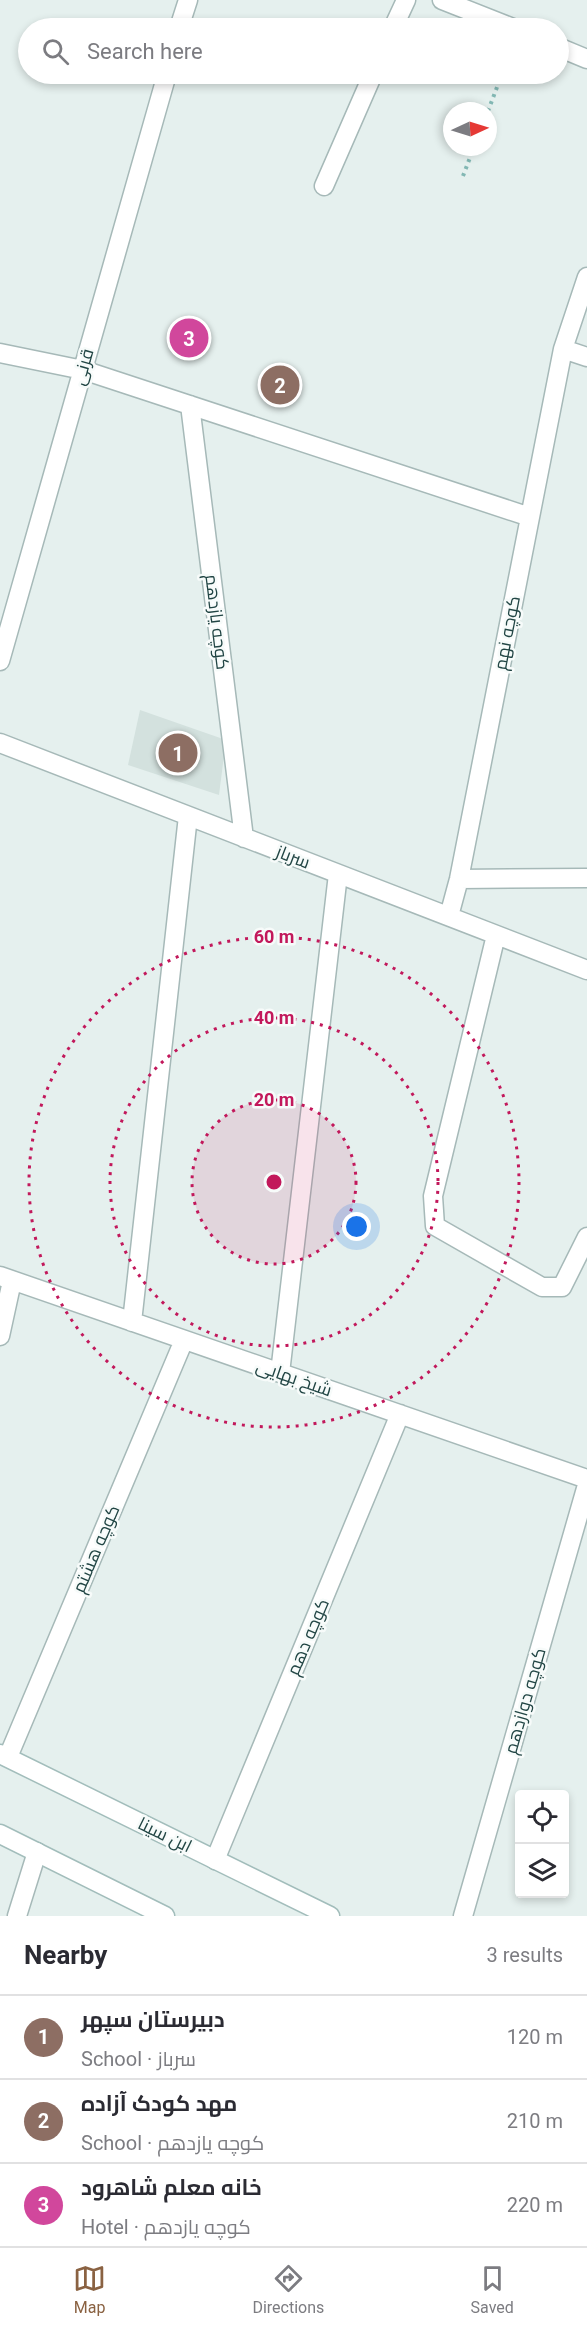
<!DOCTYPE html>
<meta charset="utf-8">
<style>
:root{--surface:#fff;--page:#f2f2f3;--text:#2b2b33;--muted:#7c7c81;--line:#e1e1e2;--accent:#8a6242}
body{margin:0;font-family:Roboto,Cairo,sans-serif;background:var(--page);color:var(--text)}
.controls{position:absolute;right:18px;bottom:18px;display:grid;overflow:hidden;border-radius:6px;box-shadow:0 3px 9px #0003}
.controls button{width:54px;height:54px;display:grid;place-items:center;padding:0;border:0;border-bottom:2px solid var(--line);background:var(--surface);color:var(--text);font:30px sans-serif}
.compass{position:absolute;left:443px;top:102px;width:54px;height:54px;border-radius:50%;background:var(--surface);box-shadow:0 3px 9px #0003;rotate:86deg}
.you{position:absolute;left:357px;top:1227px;width:21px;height:21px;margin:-15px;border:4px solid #fff;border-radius:50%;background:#1a73e8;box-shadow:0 0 0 9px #1a73e833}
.badge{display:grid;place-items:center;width:39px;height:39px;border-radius:50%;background:var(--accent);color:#fff;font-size:20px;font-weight:700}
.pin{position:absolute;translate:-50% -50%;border:3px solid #fff;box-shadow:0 2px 6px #0006}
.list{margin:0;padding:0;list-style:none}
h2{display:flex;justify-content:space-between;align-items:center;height:78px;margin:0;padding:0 24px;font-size:26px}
h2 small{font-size:20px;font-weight:400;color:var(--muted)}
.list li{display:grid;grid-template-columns:39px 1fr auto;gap:18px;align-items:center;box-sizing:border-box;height:84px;padding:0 24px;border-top:2px solid var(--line)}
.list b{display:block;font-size:22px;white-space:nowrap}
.list p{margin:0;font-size:20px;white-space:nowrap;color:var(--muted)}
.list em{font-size:20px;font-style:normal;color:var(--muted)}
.icon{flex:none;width:33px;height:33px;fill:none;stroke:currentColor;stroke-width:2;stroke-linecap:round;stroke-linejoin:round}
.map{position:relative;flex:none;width:587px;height:1916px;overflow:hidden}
.search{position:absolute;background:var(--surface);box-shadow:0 3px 9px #0003;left:18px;right:18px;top:18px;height:66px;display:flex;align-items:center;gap:15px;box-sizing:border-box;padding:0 21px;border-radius:33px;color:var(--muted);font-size:22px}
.sheet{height:330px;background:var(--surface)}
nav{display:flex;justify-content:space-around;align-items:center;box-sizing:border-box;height:84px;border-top:2px solid var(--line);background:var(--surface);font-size:16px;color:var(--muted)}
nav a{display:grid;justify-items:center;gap:3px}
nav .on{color:var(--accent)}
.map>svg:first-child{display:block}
.built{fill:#d3e1de}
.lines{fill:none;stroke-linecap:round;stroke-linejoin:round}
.street-casing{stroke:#a6b9b8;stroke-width:21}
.secondary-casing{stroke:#a2bdbb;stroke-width:21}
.path{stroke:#82b7b3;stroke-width:4;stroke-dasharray:3 4.5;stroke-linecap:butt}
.street{stroke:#fff;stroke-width:18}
.secondary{stroke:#fff;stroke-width:18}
.ring{fill:none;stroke:#c2185b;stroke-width:3;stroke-dasharray:3 6}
.labels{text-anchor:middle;stroke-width:5;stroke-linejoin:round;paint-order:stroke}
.street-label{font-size:18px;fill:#214544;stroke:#f7fbfa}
.centre{fill:#c2185b;stroke:#f7fbfa;stroke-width:3}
.ring-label{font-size:18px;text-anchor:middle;font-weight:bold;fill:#c2185b;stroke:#f7fbfa;stroke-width:5;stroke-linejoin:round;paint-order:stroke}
</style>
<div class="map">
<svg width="587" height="1916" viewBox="0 0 587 1916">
<rect width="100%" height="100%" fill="#e5f0ee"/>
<path class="built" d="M140,710L226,740L219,795L128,765Z"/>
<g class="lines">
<defs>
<path id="street" d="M442,0L513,28
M179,28L188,0
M393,28L406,0
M558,47L587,59
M324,186L373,74
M563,349L587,357
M0,353L83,370L530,517
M190,405L244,838
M0,661L167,74
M0,743L587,970
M459,879L587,878
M449,916L459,879L563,349L587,277
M496,935L433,1196L435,1226L542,1287H562L587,1237
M0,1276L587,1479
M132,1322L188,816
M0,1336L12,1281
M280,1373L338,874
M8,1757L184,1340
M215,1860L400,1414
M17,1916L37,1852
M463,1916L587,1485"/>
<path id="secondary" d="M0,1754L330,1916
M0,1834L165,1916"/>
</defs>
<use href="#street" class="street-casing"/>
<use href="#secondary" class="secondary-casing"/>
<path class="path" d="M488,111L502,74
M463,176L474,147"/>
<use href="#street" class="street"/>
<use href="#secondary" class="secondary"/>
</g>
<circle cx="274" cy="1182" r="82" fill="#c2185b" fill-opacity=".12"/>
<g class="ring">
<circle cx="274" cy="1182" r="82"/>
<circle cx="274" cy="1182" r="164"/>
<circle cx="274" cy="1182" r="245"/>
</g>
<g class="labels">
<g class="street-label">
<text transform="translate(83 367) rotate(-74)" y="6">قرنی</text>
<text transform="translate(217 622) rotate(83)" y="6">کوچه یازدهم</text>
<text transform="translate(507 633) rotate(-79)" y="6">کوچه نهم</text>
<text transform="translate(293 857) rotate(21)" y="6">سرباز</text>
<text transform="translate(294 1378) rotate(19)" y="6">شیخ بهایی</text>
<text transform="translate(96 1549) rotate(-67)" y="6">کوچه هشتم</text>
<text transform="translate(308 1637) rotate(-67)" y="6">کوچه دهم</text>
<text transform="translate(525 1701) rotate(-74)" y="6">کوچه دوازدهم</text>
<text transform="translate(165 1835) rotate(26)" y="6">ابن سینا</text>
</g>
</g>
<circle cx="274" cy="1182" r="9" class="centre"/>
<g class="ring-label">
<text x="274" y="943">60 m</text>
<text x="274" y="1024">40 m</text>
<text x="274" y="1106">20 m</text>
</g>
</svg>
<div class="controls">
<button><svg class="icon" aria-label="locate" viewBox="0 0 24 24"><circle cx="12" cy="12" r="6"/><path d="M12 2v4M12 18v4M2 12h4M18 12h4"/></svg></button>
<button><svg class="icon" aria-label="layers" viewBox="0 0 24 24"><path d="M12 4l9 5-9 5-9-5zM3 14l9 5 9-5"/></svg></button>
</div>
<svg class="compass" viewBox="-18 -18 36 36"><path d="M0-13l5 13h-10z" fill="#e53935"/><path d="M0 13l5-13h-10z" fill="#7c7c81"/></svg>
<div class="you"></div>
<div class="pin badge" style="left:178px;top:753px;background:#8d6e63">1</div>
<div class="pin badge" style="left:280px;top:385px;background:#8d6e63">2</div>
<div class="pin badge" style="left:189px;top:338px;background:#d1479c">3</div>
<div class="search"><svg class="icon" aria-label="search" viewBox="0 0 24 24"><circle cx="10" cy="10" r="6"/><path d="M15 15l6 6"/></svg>Search here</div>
</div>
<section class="sheet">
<h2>Nearby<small>3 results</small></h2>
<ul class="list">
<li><span class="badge" style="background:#8d6e63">1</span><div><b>دبیرستان سپهر</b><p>School · سرباز</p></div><em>120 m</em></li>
<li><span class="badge" style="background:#8d6e63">2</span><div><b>مهد کودک آزاده</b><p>School · کوچه یازدهم</p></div><em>210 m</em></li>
<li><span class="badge" style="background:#d1479c">3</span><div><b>خانه معلم شاهرود</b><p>Hotel · کوچه یازدهم</p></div><em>220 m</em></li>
</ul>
</section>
<nav>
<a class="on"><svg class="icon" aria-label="map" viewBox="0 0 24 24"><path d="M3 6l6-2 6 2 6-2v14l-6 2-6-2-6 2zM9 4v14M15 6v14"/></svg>Map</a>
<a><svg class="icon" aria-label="directions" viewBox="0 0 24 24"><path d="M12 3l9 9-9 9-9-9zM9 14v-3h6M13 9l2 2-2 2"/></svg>Directions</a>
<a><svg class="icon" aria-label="saved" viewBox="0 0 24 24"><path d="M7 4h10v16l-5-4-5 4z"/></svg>Saved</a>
</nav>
